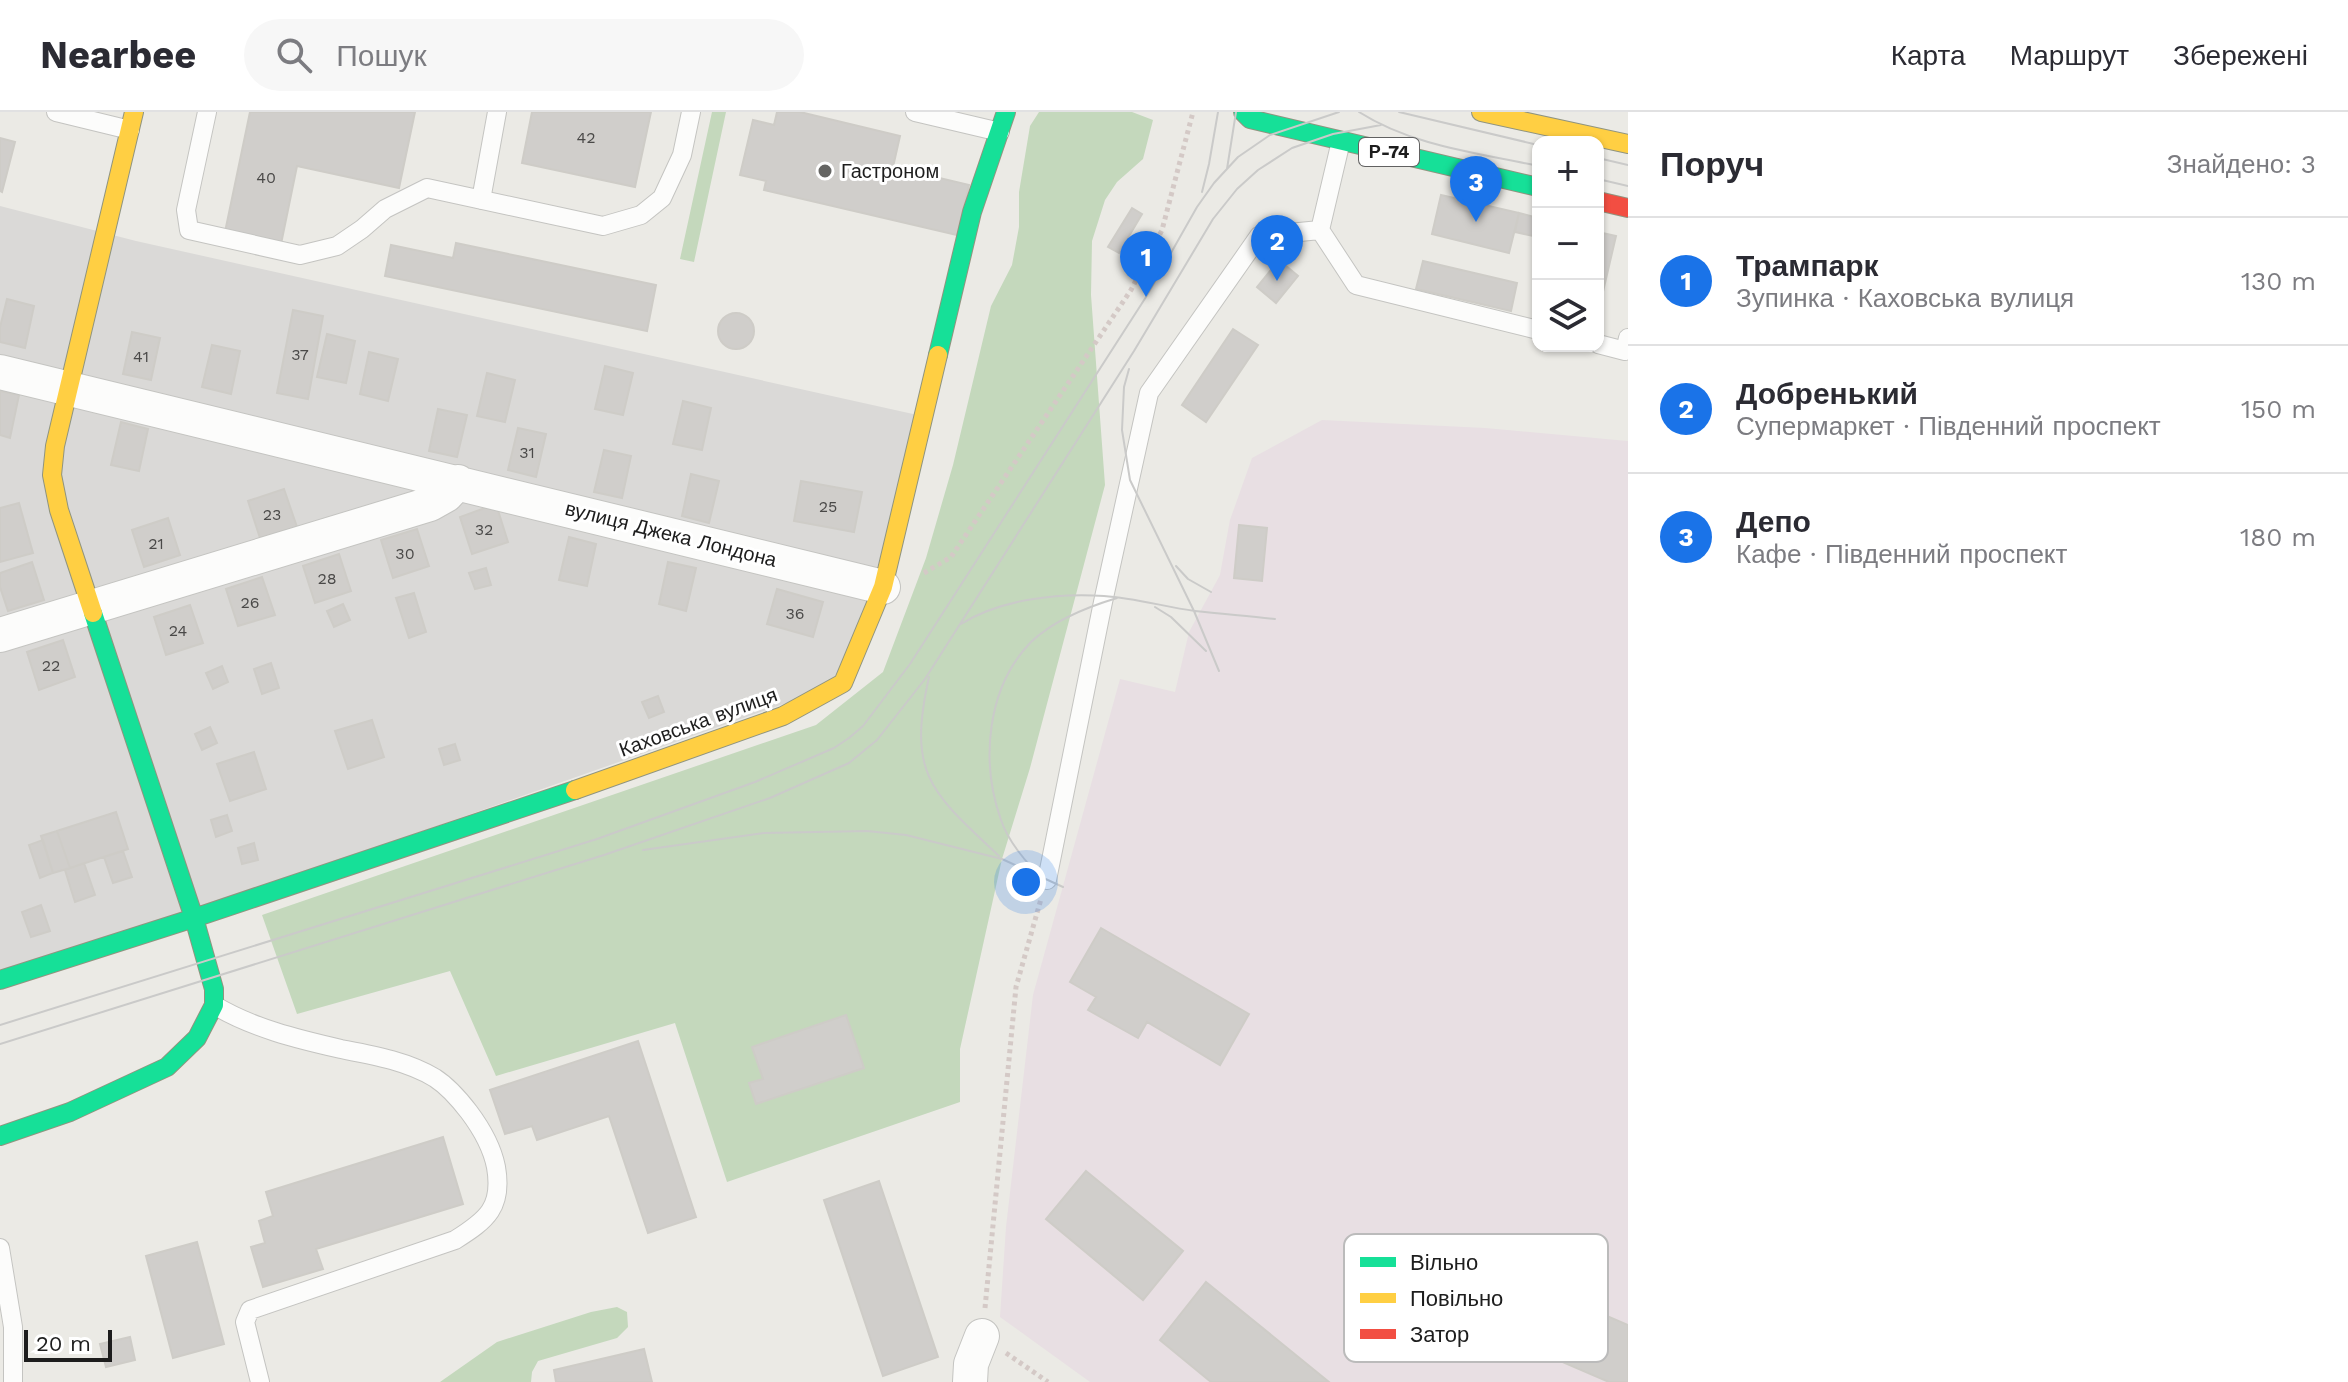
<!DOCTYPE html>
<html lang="uk">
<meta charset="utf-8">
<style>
:root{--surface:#fff;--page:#f7f7f7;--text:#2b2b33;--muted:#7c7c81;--line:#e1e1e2;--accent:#1a73e8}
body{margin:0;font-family:"Work Sans",sans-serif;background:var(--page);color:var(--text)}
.controls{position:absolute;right:24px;top:24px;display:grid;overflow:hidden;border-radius:16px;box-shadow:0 2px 6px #0004}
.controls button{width:72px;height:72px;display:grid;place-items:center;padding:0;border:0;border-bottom:2px solid var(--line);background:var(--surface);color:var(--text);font:40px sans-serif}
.scale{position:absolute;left:24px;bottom:20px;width:88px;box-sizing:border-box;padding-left:8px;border:4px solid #1d1d1d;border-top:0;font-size:22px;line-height:28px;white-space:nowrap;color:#1d1d1d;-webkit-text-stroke:6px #fff;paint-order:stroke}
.you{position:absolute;left:1026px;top:770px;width:28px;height:28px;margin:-20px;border:6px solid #fff;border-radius:50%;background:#1a73e8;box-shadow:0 0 0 12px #1a73e833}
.badge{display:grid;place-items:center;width:52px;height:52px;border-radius:50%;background:var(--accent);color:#fff;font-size:26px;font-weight:700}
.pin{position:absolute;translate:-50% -66px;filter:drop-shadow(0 2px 4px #0008)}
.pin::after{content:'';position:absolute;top:42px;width:28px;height:24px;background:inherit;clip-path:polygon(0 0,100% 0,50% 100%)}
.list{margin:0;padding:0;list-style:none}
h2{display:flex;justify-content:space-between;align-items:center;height:104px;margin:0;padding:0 32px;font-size:34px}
h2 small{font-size:26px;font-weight:400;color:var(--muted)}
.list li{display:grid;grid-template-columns:52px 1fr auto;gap:24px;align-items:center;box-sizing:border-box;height:128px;padding:0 32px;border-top:2px solid var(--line)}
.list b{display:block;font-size:30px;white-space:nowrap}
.list p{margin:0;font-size:26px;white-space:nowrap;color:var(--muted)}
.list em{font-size:26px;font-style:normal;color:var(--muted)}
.icon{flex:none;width:44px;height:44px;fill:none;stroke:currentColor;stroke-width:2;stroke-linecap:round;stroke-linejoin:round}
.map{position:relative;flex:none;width:1628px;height:1270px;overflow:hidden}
header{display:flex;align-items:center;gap:48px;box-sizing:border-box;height:112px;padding:0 40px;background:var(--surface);border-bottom:2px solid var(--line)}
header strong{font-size:38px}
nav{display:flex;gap:44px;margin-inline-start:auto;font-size:28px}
.search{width:560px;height:72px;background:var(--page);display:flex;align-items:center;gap:20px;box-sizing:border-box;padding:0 28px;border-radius:44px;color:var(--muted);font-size:30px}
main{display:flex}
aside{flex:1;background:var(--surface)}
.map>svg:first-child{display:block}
.residential{fill:#dad9d7}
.industrial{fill:#e8dfe3}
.forest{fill:#c4d8bc}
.building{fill:#d0cecb;stroke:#ceccc7;stroke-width:2}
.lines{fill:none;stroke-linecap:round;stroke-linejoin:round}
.lane-casing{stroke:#c4c4c1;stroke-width:20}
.street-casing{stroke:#c4c4c1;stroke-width:36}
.fast-casing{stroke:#90947f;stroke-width:20}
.slow-casing{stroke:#90947f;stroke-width:20}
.jam-casing{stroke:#90947f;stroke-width:20}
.path{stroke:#d4c9c6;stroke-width:5;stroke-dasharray:4 4;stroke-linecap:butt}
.lane{stroke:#fcfcfb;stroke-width:18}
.street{stroke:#fcfcfb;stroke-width:34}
.fast{stroke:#16e098;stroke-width:18}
.slow{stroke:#ffcf43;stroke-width:18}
.jam{stroke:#f24e42;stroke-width:18}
.tram{stroke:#cacac9;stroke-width:2}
.poi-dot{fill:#656563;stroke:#fff;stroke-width:3}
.labels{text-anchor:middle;stroke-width:6;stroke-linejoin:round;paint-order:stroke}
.number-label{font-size:16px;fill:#4a4948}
.shield{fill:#fff;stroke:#616161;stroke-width:2}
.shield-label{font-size:18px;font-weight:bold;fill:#1d1d1d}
.poi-label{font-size:20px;fill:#1d1d1d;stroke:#fff;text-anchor:start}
.street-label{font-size:20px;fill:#1d1d1d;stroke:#fff}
.key{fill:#fff;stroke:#bbb;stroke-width:2}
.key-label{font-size:22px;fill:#1d1d1d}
</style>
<header>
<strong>Nearbee</strong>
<div class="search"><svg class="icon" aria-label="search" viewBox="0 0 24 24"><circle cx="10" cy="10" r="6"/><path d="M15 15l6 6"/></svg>Пошук</div>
<nav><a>Карта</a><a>Маршрут</a><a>Збережені</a></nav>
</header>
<main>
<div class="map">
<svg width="1628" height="1270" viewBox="0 0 1628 1270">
<rect width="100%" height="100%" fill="#ebeae5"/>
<path class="residential" d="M0,94L136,129L922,304L843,571L0,868Z"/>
<path class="industrial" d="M1322,308L1485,316L1628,329V1270H1090L1000,1205L1006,1115L1033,883L1120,567L1175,580L1189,520L1220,463L1230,408L1252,346Z"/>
<path class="forest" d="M712,0H726L694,150L680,147Z
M1039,0H1132L1153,8L1143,47L1117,70L1105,88L1092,129L1091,183L1105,373L1030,656L1002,747L960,937V990L727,1070L675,911L496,964L450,859L297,902L262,803L816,613L883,560L926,446L953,353L991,194L1012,153L1019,115V80L1030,14Z
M617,1195L627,1200L628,1215L617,1226L538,1249L532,1260L531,1270H440L497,1230L591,1200Z"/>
<path class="building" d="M250,0H415L399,76L297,54L281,132L225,120Z
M532,0H651L635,75L522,51Z
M777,0H800L900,24L893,55L969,73L957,123L764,78L766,69L740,63L753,8L774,13Z
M0,26L15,30L2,80L0,79Z
M1441,83L1519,101L1509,141L1432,122Z
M1132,96L1142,102L1119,141L1108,135Z
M1519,101L1538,106V125L1515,120Z
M1598,120L1616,124L1598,201Z
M456,131L656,173L647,219L385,164L391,133L453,146Z
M1279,148L1298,164L1276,191L1257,175Z
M1423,149L1517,171L1511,199L1416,177Z
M7,187L34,194L25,236L0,230V215Z
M293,198L323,204L308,287L277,281Z
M718 219a18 18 0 1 1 36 0a18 18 0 1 1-36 0Z
M1233,217L1258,233L1206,310L1182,293Z
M132,220L160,226L151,268L123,262Z
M327,222L355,229L346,271L317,265Z
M212,233L240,239L231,282L202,275Z
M369,240L398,247L388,289L360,282Z
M605,254L633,261L623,303L595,297Z
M487,261L515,268L505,310L477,304Z
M0,279L19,283L10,326L0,323Z
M683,289L711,296L702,338L673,332Z
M438,297L467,303L457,345L429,339Z
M121,310L148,317L139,359L111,353Z
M518,316L546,322L536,365L508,358Z
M604,338L631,344L622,386L594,380Z
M691,362L719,369L709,411L682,404Z
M801,369L862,380L854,420L794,409Z
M284,377L297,415L260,426L248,389Z
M19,391L33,441L0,450V396Z
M496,392L508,430L472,442L460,405Z
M168,406L180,443L144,455L132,418Z
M1239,413L1267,416L1262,469L1234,466Z
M417,417L429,454L393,466L381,428Z
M569,425L596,432L587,474L559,468Z
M339,442L351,479L315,491L303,454Z
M32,450L44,488L8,499L0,475V461Z
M668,450L696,456L686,499L659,492Z
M486,456L491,473L475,477L469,461Z
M262,465L275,503L238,514L226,477Z
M777,477L823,490L813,525L767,512Z
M414,481L426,520L409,526L396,486Z
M343,492L350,508L334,515L327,499Z
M190,493L203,531L166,543L154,505Z
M63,528L75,565L39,578L27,540Z
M271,551L279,576L262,582L254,557Z
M222,554L228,570L213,577L206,561Z
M658,584L664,600L649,606L642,590Z
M372,608L384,645L348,657L335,619Z
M210,615L217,631L202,638L195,622Z
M455,632L460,648L444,653L439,637Z
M254,640L266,677L230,689L217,652Z
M116,700L128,737L70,756L57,719Z
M227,703L232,719L216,725L211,708Z
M57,719L70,756L53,761L41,724Z
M43,728L53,761L40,766L29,733Z
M254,731L258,748L242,752L238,736Z
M123,739L132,765L113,771L104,745Z
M84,751L95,783L75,790L65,758Z
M41,793L50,819L31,825L22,800Z
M1101,816L1249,902L1220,953L1147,910L1138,926L1088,898L1096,885L1070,870Z
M846,903L864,956L756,992L749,971L763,967L752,935Z
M638,929L696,1105L648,1121L609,1004L537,1028L532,1014L505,1022L490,978Z
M443,1025L463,1092L316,1137L323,1157L263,1175L251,1135L265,1131L259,1109L273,1104L266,1080Z
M1086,1059L1183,1139L1143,1188L1046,1107Z
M879,1069L938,1245L883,1264L824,1088Z
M197,1130L224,1232L173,1246L146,1144Z
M1512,1163L1628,1213V1270H1609L1488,1218Z
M1206,1170L1329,1270H1211L1160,1228Z
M130,1225L135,1248L106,1255L100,1232Z
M644,1237L652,1270H556L554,1258Z"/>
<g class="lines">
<defs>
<path id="lane" d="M56,0L130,18
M207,0L186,98L189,118L300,143L337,134L362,117L385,97L427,76L603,114L641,103L662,86L682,43L691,0
M915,0L1000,20
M1341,29L1320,118L1356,173L1538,218
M481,88L497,0
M1598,232L1625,239L1628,226
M1047,768L1103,490L1149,281L1259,124L1320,118
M214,893C252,916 297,927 341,937C372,943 407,949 435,966C449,975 459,987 469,1000C481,1016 492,1035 496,1055C503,1095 487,1108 455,1128L250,1198L245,1210L260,1270
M0,1136L13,1215V1270"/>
<path id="street" d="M0,260L883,475
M0,523L430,392L446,383L458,370
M970,1270L971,1252L982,1224"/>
<path id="fast" d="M1243,0L1250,7L1538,75
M938,243L972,100L1006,0
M0,868L194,806L575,678
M0,1024L70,1000L167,955L197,926L214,893V877L194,806L93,501"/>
<path id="slow" d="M1481,0L1628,32
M93,501L59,398L52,363L55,334L134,0
M575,678L783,604L843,571L883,475L938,243"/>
<path id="jam" d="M1598,89L1628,96"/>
</defs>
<use href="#lane" class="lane-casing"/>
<use href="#street" class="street-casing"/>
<use href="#fast" class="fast-casing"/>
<use href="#slow" class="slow-casing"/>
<use href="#jam" class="jam-casing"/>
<path class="path" d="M924,461L951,445L1131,178L1162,118L1193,0
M985,1196L1016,875L1041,787
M1006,1241L1048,1270"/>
<use href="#lane" class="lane"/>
<use href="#street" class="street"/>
<use href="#fast" class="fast"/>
<use href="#slow" class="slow"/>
<use href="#jam" class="jam"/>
<path class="tram" d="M1359,0C1412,34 1478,41 1538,54
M1399,0L1538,33
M1598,46L1628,53
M1227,57L1236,0
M1598,67L1628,74
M1202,80L1209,52L1218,0
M1129,257L1124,275L1122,318L1130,368L1194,499L1219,559
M1176,454L1188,467L1211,480
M1155,495L1171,505L1206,539
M961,512C1001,487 1058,481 1104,484C1135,486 1165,495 1195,499C1222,502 1248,504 1275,507
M929,565C907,663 931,680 999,744
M643,738L764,721L867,719L906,723L1002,747L1063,775
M1034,758C1021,744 1007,726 1001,708C980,649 987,575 1031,530C1054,508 1087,495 1117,486
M0,913L597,727L755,670L834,636L849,626L863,614L910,552L1146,185L1197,95L1214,71L1238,45L1270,23L1339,0
M0,932L604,743L770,686L849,651L877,628L925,567L1134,239L1213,107L1237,77L1258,58L1292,36L1333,22L1381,13"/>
</g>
<circle class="poi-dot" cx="825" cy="59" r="8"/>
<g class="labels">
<g class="number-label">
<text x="586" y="31">42</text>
<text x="266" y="71">40</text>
<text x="300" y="248">37</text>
<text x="141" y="250">41</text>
<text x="527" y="346">31</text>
<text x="828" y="400">25</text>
<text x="272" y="408">23</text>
<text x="484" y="423">32</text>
<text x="156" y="437">21</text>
<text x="405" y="447">30</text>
<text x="327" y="472">28</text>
<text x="250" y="496">26</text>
<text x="795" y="507">36</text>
<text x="178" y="524">24</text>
<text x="51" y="559">22</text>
</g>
<rect class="shield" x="1359" y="26" width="60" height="28" rx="6"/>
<g class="shield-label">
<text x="1389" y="46">Р-74</text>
</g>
<g class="poi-label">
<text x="841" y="66">Гастроном</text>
</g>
<g class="street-label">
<text transform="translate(671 422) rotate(14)" y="7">вулиця Джека Лондона</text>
<text transform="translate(698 610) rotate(-20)" y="7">Каховська вулиця</text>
</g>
</g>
<rect x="1344" y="1122" width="264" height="128" rx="12" class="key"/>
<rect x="1360" y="1145" width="36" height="10" fill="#16e098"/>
<rect x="1360" y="1181" width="36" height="10" fill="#ffcf43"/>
<rect x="1360" y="1217" width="36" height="10" fill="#f24e42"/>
<g class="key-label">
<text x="1410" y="1158">Вільно</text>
<text x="1410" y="1194">Повільно</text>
<text x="1410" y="1230">Затор</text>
</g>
</svg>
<div class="controls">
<button>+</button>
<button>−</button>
<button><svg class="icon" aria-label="layers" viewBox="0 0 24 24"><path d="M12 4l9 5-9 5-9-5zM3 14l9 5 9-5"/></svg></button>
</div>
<div class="scale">20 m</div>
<div class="you"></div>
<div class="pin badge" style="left:1146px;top:185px">1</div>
<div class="pin badge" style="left:1277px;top:169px">2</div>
<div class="pin badge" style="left:1476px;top:110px">3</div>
</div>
<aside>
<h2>Поруч<small>Знайдено: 3</small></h2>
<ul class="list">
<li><span class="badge">1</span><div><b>Трампарк</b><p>Зупинка · Каховська вулиця</p></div><em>130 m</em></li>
<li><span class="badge">2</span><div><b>Добренький</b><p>Супермаркет · Південний проспект</p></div><em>150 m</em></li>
<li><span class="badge">3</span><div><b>Депо</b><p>Кафе · Південний проспект</p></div><em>180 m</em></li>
</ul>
</aside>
</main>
